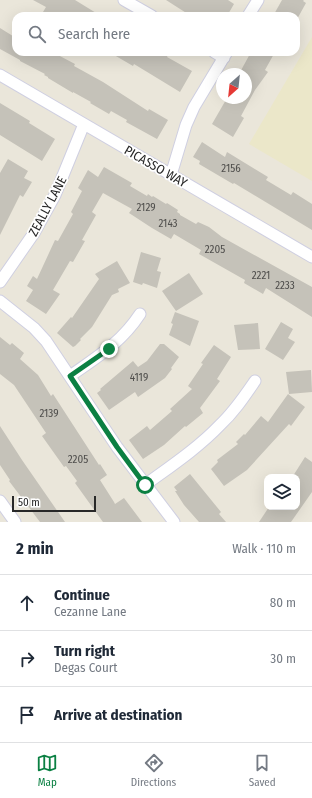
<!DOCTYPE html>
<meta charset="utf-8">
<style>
:root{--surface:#fff;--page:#f6f6f7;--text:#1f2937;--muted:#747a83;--line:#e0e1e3;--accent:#0b8043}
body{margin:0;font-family:"Fira Sans Condensed",sans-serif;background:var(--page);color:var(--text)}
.controls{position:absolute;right:12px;bottom:12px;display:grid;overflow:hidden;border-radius:8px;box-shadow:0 4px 16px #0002}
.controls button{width:36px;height:36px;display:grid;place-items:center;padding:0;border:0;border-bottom:1px solid var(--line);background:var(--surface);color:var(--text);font:20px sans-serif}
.compass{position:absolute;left:216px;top:68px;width:36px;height:36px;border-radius:50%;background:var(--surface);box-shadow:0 4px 16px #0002;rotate:207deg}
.scale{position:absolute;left:12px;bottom:10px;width:84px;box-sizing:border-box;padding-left:4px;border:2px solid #282828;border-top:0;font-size:11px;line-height:14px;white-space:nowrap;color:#282828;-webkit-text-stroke:3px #fff;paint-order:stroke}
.stop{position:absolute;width:12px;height:12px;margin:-9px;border:3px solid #0b8043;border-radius:50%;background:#fff}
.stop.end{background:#0b8043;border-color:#fff;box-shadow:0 1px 4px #0008}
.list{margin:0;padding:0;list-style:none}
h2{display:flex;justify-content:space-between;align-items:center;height:52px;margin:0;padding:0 16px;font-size:17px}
h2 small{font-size:13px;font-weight:400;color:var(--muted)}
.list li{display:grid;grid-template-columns:26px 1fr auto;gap:12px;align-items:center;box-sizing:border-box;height:56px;padding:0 16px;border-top:1px solid var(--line)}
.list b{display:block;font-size:15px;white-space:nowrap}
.list p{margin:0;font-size:13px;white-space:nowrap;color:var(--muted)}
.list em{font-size:13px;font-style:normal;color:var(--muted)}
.icon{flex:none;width:22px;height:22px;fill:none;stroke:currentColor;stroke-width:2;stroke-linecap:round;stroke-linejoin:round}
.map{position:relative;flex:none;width:312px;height:522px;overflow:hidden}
.search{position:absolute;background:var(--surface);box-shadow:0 4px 16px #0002;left:12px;right:12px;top:12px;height:44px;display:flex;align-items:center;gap:10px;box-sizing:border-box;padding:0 14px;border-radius:12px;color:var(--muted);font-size:15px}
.sheet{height:220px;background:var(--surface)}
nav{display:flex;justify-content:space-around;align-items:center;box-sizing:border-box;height:56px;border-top:1px solid var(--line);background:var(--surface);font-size:11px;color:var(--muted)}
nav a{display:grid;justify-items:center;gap:2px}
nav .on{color:var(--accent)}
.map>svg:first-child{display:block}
.education{fill:#ebe7c9}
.building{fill:#c5c2b9}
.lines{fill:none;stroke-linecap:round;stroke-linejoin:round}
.minor-casing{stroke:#cfcfe1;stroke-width:13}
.minor{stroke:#fff;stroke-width:11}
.route{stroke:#0b8043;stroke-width:5}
.labels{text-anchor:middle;stroke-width:3.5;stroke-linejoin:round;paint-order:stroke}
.number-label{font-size:11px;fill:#4f4e4c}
.street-label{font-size:13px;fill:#282828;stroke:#fff}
</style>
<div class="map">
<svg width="312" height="522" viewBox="0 0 312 522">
<rect width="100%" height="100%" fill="#eae6da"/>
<path class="education" d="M312,37V181L249,144Z"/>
<path class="building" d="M33,0H75L101,16H50L43,12L46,7Z
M166,0H228L234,4L227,16H191Z
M282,0H304L303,1L306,3L296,21V14L295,16H273Z
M0,28L16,38V52H48L55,56L56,54L75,64L74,66L103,82L148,111L149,109L168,120L157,139L126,122L127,120L111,111L109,114L90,103L91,102L73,92V93L48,78V77L44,75L45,74L20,61V60L0,49Z
M109,52H163L168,55L167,57L192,71L180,92L134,64L133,66Z
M251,52H275L265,70L268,72L255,90L241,116L244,118L233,137L212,124L227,98H246V74H239Z
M0,103L30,121L29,123L55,139L42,161L0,135Z
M202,142L225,157L227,152L268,177L266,180L291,195L293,192L312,204V230L234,183L233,184L199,164L200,161L193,157Z
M8,159L28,171L24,178L32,182L23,197L20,195L0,235V173Z
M104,167L132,183L130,186L147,196L148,194L152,197L153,196L166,204L167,203L178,210L177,212L180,214V215L196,224L198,222L209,227L222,237L312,287V317L266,288L263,294L244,283L245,280L199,254L201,250L174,234L171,239L152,228L129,213L132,209L103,193L92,212L96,215L82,240L85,241L73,262L70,261L53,290L60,294L46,314L26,301L33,290L27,286L33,276L37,279L55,240L58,241L73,214L71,212L82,191L78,188L88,170L98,177Z
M141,252L161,258L157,271L161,272L157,288L143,283L142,285L133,282Z
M117,261L130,283L118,289L119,292L112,295L92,327L80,339L81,340L75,346L73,347L57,333L71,317L72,318L99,279L95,274Z
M189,273L203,294L176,311L162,291Z
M175,312L199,321L190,346L169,335L173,324L171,323Z
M281,322L293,329L288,338L295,342L283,360L265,349Z
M258,323L260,349L238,350L234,325Z
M0,337L10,345L12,343L24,353L20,359L38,375L51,396L53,394L99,465L100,464L107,475L100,480L114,502L115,504L124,498L142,522H103L75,483L77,481L66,466L64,467L42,436L46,433L14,385L0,374Z
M160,344H164L179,357L171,368L172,369L165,378L138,397L135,392L109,410L97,393L101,390L100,389L133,361L138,367L147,361Z
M214,345L231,357L217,379L220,381L200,408L203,413L186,427L185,426L164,445L143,459L129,440L147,426L150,430L172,411L170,409L192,389L188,386L203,364L201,363Z
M311,370L312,392L289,394L286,372Z
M288,394L305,407L291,426L289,424L247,470L224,486L211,469L218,462L217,460L238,444L236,442L244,434L245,435L261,416L268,422Z
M0,426L22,460L65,522H40L9,481L10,480L0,465Z
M305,457L312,462V492L291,522H259L269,507H297V477L293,476Z
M190,474L221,512L219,514L226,522H199L184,505L175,491H177L174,487Z"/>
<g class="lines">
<defs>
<path id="minor" d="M124,0L152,16
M248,16L258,0
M214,52L224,58
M0,75L312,257
M171,175L186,125L194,107L227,52
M0,282L34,233L55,195L84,124
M0,301L34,328L46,341L117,447L174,522
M70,376C97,357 121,343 140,314
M145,485C171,466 198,448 220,425C234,412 244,397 255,381
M0,501L15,522"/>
</defs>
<use href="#minor" class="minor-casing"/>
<use href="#minor" class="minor"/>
</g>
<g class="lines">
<path class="route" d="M109,349L70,376L117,447L145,485"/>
</g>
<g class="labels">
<g class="number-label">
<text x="231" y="172">2156</text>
<text x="146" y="211">2129</text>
<text x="168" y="227">2143</text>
<text x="215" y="253">2205</text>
<text x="261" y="279">2221</text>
<text x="285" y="289">2233</text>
<text x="139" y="381">4119</text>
<text x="49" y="417">2139</text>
<text x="78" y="463">2205</text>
</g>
<g class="street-label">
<text transform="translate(156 166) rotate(30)" y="5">PICASSO WAY</text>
<text transform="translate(47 206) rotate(-62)" y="5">ZEALLY LANE</text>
</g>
</g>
</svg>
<div class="controls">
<button><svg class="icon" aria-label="layers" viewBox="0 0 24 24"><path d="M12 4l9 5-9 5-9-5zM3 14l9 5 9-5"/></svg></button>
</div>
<svg class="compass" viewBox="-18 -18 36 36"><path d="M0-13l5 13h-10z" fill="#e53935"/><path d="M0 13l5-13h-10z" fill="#747a83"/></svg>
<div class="scale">50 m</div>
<div class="stop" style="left:145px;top:485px"></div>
<div class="stop end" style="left:109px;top:349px"></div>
<div class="search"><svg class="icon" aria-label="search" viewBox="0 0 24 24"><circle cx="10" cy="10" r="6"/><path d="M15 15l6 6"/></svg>Search here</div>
</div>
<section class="sheet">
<h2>2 min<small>Walk · 110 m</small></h2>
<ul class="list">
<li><svg class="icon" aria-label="ahead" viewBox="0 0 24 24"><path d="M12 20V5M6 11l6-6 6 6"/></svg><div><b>Continue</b><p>Cezanne Lane</p></div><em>80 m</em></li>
<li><svg class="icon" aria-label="right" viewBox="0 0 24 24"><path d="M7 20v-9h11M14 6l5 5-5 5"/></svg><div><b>Turn right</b><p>Degas Court</p></div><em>30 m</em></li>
<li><svg class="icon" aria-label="arrive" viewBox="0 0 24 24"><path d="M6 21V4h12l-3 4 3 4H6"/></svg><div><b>Arrive at destination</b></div></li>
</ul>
</section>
<nav>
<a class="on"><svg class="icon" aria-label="map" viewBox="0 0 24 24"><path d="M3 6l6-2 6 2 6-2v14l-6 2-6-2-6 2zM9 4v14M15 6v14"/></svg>Map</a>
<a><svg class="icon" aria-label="directions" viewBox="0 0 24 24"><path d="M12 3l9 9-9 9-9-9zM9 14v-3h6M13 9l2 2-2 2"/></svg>Directions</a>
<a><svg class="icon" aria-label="saved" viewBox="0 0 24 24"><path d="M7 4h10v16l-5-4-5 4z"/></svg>Saved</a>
</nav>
